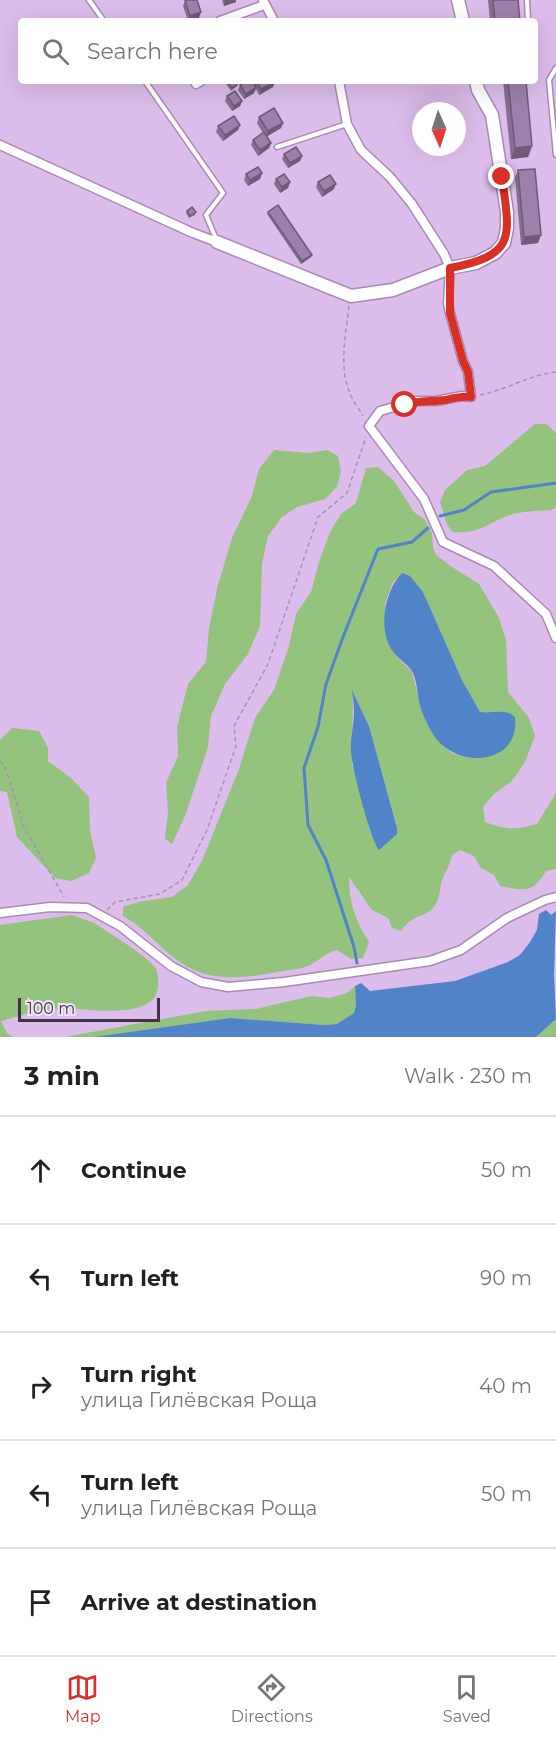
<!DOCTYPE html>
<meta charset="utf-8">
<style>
:root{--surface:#fff;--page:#f2f2f2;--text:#202124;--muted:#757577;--line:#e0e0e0;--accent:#d93025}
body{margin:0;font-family:Montserrat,sans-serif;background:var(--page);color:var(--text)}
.compass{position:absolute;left:412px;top:102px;width:54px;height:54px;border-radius:50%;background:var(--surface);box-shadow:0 6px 24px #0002;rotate:177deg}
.scale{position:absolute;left:18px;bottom:15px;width:142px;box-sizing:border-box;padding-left:6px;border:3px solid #403345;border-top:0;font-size:16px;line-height:21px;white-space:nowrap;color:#403345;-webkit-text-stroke:4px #f4e4fb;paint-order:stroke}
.stop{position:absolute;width:18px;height:18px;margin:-14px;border:4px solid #d93025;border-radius:50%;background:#fff}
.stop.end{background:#d93025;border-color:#fff;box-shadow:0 2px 6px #0008}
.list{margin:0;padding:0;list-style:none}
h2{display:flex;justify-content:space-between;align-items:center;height:78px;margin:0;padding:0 24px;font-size:26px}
h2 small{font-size:20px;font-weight:400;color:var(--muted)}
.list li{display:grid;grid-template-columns:39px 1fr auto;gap:18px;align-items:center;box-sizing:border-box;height:108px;padding:0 24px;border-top:2px solid var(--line)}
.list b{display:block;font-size:22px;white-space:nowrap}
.list p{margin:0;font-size:20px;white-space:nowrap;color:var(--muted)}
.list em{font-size:20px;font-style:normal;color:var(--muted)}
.icon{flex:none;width:33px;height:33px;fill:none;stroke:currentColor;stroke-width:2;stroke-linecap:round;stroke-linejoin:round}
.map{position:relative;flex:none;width:556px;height:1037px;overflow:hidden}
.search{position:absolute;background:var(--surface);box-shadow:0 6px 24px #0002;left:18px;right:18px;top:18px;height:66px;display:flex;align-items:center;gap:15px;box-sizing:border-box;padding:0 21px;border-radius:6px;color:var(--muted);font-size:22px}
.sheet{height:618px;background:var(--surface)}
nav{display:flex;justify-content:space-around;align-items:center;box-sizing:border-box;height:84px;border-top:2px solid var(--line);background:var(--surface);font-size:16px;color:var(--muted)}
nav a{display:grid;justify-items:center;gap:3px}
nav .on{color:var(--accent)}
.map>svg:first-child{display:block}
.green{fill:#93c37d;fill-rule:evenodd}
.water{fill:#5083c7}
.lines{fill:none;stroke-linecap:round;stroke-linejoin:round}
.stream{stroke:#5083c7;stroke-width:3}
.lane-casing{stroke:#a889b4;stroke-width:7}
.street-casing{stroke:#a889b4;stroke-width:11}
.secondary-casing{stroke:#a889b4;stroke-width:15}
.path{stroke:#aa90b5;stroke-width:1.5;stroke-dasharray:4.5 3;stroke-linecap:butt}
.lane{stroke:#fff;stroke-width:4}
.street{stroke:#fff;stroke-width:8}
.secondary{stroke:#fff;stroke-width:12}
.wall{fill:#886e92}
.shaded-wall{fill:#6f5a77}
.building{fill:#9e80aa;stroke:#6f5a77;stroke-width:1.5}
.route{stroke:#d93025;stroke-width:8}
</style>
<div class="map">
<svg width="556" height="1037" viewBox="0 0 556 1037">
<rect width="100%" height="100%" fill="#dcbcea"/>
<path class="green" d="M535,424H546L556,433V507L551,510C537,511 520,511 507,516C485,525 478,534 452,532L446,522L440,502L445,490L467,470L485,466Z
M274,450L308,453L327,450L338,456L341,471L337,487L325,499L297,507L282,517L268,536L262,564L260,626L248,654L225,684L211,716L208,747L185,816L172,844L165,839L168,812L166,783L178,756L177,727L188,684L206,662L209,628L218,585L232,538L252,496L259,469Z
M378,467L394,481L414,512L425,520L432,533L433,547L436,555L452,567L479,584L499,618L506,640L508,692L529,718L535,736L525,762L512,781L495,793L483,807L485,822C506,830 516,830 537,824L556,793V869L546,871C531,895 525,890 500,886L494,875L481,868L474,856L460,850L452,855C450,864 447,869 443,877C439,887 441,901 432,909C420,919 413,914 401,931L392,928L388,918L372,910L349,877C349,903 355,920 369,942L363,958L351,959L337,950C323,953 318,963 305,967C297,970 287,970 278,972C245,978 209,983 180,962C159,948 147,929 123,916V907L138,902L172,897L188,885L202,861L239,769L255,718L274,690L289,646L296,614L311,592L320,559L330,532L341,514L356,503L366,468ZM402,573L423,592L462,680L480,712L494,714L503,711L470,758L452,753L439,742L421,708L412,672L393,652L388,641L385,603L393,582ZM353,692L369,726L397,828L370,832L364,804L352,764Z
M12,728L39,731L48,748V761L71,778L89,797L90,831L96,858L89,873L71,881L55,878L17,837L7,792L0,791V740Z
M72,915C79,918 87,920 94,923C105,930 153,960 156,969C173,1025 95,1008 64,1009C42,1009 22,1015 1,1021L7,1033L13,1037H0V925Z
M355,986L356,1005L354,1013L337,1024L324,1025L230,1018L94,1037H65L206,1011L256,1009L311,996L329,998L347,993Z
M556,1019V1037H536Z"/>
<path class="water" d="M402,573L410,576L423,592L462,680L480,712C493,714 505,708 515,717C520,761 468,769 441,744C433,737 425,720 421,709C417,697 418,684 413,673C409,665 400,660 394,653C377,632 384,591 402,573Z
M352,690L369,726L397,828V834L379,850C371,842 351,765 351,751C350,738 354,726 354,713C354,706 353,697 352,690Z
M546,910L551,915L556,911L554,974L556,1019L536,1037H94L230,1018L324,1025L337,1024L354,1013L356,1005L355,986L361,983L370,991L455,981L508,962L520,955L530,942L537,930L539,914Z"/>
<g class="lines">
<path class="stream" d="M440,516L464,510L491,492L556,483
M357,963L354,947L326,860L308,825L304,768L318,727L326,684L343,637L378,549L412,542L428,528"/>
<defs>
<path id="lane" d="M89,0L104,21
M527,0L528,21
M556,68L549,80L556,155
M145,81L223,193L206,215L217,241
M277,147L347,124"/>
<path id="street" d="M263,0L274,21
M220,21L264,5
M339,81L347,124L361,150L390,177L412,204L444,254L450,268L448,303L450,313L463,361L468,372L471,397L462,396L436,401H415L380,411L369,426L424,499L443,542L494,566L546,614L556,638
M196,84L201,81
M0,145L193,233L217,242
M0,913L50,907L87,908L120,926L171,966L201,982L228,987L284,982L430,961L461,950L507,918L545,900L556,897"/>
<path id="secondary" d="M458,0L463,21
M217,242L351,296L393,290L450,268L476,263L495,253L504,243L507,228V212L492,115L478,90L476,81"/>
</defs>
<use href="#lane" class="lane-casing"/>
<use href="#street" class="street-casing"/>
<use href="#secondary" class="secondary-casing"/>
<path class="path" d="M349,306C346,332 339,365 349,391C352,400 359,409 363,416
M480,395C506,390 529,375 556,372
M0,761L6,769L24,827L64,897
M107,910L115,902L160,894L182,880L207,830L236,746L234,726L268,664L318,517L347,493L366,437"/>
<use href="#lane" class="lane"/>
<use href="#street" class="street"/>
<use href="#secondary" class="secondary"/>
</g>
<path class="wall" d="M222,0H236V2L224,6Z
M488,0H518L520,21H490Z
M185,1L199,18L191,21H188L183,6Z
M224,81H235L237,85L236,87L231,91Z
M246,81H274L275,82L273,87L259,95L256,89L254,93L244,99L238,90L240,85Z
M503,81H526L532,146L528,157L511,159Z
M227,96L242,101L240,106L232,111L225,101Z
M259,117L283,123L281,128L267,136L271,143L269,148L258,156L251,145L253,140L263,133L257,123Z
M240,125L238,130L223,141L216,132L218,126Z
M284,154L302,156L300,161L288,168L282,159Z
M518,170L538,243L521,245L515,178Z
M262,173L260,179L248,186L244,180L246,174Z
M276,179L290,182L288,188L280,193L274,184Z
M318,182L334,189L322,197L316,187Z
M187,211L196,212L195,215L189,218L186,213Z
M268,212L311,257L301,264L267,214Z"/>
<path class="shaded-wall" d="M225,0H236V2L224,6Z
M201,12L199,18L188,21L190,16Z
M275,82L273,87L259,95L261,89Z
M256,87L254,93L244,99L246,94Z
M242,101L240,106L232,111L234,106Z
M283,123L281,128L266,137L268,131Z
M240,125L238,130L223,141L225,135Z
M271,143L269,148L258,156L260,150Z
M532,146L528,157L511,159L515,148Z
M302,156L300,161L288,168L290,163Z
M262,173L260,179L248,186L250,180Z
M290,182L288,188L280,193L282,187Z
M336,184L334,189L322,197L324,191Z
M541,235L538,243L521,245L524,237Z
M312,255L311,257L301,264L302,261Z"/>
<path class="building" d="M187,0H197L201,12L190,16L185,1Z
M493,0H518L520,21H495Z
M227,81H235L237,85L232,88Z
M246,81H252L256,87L246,94L240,85Z
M256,81H274L275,82L261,89Z
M508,81H526L532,146L515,148Z
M235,91L242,101L234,106L227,96Z
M274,108L283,123L268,131L259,117Z
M234,116L240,125L225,135L218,126Z
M264,132L271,143L260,150L253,140Z
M296,147L302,156L290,163L284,154Z
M258,167L262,173L250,180L246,174Z
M535,169L541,235L524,237L518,170Z
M284,174L290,182L282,187L276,179Z
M330,175L336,184L324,191L318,182Z
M278,205L312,255L302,261L268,212Z
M192,207L196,212L190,216L187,211Z"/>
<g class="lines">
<path class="route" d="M405,405C418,400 431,402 445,400C454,398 461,396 471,397L468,372L463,361L450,313V268C517,255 510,237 502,177"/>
</g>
</svg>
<svg class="compass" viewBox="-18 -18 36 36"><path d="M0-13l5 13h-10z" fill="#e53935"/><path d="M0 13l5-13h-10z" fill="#757577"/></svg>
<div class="scale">100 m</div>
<div class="stop" style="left:405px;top:405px"></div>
<div class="stop end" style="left:502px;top:177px"></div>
<div class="search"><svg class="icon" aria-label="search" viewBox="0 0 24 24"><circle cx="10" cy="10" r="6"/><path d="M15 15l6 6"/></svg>Search here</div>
</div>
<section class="sheet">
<h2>3 min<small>Walk · 230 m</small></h2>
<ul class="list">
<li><svg class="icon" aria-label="ahead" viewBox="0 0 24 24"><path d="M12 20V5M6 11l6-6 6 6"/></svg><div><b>Continue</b></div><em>50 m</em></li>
<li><svg class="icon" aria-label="left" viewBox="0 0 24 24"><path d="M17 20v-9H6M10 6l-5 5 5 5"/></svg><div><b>Turn left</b></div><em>90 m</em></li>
<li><svg class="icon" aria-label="right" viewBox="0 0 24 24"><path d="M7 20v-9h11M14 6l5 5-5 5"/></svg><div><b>Turn right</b><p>улица Гилёвская Роща</p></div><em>40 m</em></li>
<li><svg class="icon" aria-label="left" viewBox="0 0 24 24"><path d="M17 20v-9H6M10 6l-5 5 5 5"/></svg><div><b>Turn left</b><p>улица Гилёвская Роща</p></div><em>50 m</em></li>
<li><svg class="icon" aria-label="arrive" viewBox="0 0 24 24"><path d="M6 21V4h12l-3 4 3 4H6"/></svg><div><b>Arrive at destination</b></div></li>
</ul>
</section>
<nav>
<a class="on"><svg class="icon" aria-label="map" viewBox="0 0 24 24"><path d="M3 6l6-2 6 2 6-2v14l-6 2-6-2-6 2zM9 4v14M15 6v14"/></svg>Map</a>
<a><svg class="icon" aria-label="directions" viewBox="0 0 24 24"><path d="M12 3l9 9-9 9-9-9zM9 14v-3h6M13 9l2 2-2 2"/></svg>Directions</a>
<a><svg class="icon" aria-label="saved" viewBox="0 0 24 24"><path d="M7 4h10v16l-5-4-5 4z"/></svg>Saved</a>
</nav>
